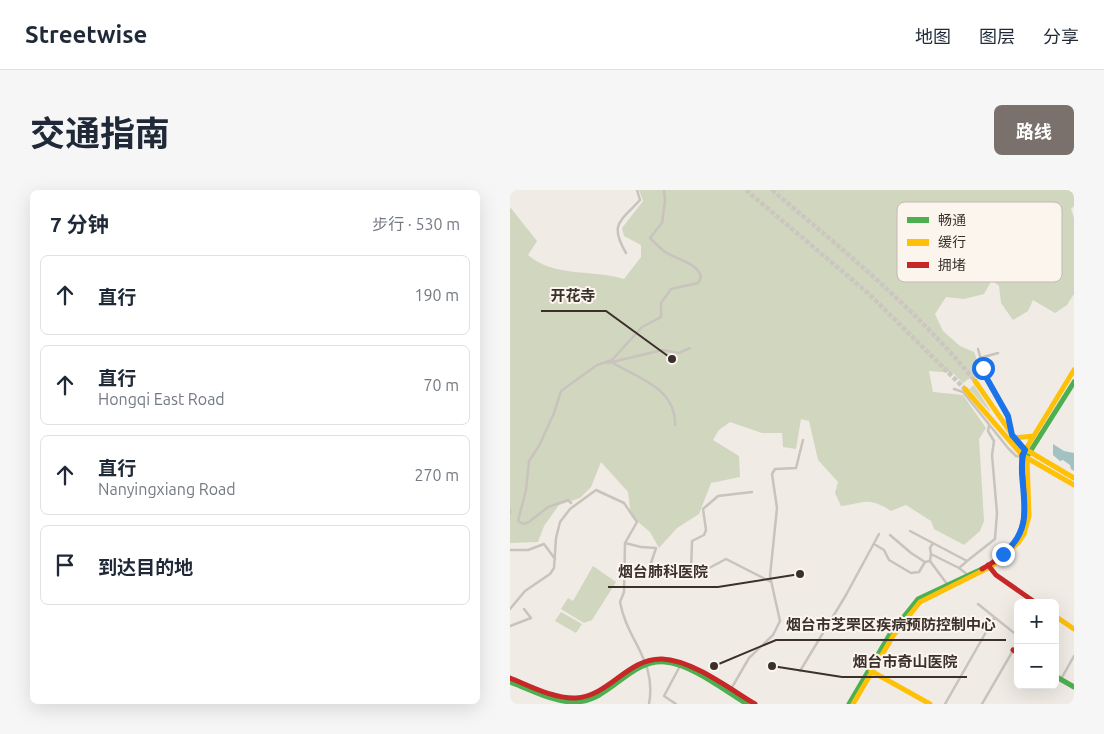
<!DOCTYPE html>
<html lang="zh">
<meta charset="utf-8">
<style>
:root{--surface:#fff;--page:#f6f6f7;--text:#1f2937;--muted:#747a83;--line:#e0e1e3;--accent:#7a716c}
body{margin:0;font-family:Ubuntu,"Noto Sans SC",sans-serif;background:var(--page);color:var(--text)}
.controls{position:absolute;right:15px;bottom:15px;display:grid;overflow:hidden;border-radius:8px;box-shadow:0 5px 20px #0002}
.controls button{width:45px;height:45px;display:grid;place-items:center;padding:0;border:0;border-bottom:1px solid var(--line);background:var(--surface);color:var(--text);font:25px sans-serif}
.stop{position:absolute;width:15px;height:15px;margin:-11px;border:4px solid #1a73e8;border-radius:50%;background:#fff}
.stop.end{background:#1a73e8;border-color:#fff;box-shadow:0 1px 5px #0008}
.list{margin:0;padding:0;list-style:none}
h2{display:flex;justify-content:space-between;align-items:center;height:65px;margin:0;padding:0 20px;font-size:21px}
h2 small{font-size:16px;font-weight:400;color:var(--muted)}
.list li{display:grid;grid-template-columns:32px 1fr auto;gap:15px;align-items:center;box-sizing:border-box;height:80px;margin:0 10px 10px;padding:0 10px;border:1px solid var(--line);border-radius:8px}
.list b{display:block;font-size:19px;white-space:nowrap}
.list p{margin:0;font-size:16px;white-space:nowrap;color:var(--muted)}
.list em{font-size:16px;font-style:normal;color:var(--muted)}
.icon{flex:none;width:28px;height:28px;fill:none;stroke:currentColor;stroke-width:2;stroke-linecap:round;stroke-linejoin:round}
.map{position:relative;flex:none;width:564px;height:514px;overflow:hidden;border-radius:8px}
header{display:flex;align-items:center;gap:30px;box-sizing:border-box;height:70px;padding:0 25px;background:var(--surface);border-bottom:1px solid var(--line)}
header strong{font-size:24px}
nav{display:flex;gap:28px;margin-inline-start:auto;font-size:18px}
.intro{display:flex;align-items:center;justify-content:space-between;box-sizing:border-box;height:120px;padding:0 30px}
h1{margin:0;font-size:35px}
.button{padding:12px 22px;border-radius:8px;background:var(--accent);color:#fff;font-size:18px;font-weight:700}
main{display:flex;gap:30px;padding:0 30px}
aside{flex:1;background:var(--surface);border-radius:8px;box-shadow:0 5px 20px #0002}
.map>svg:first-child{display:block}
.green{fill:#d1d6bf}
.water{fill:#a1c2c1}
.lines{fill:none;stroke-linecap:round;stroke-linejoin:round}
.primary-tunnel{stroke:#ccc6c0;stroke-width:4.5;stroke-dasharray:4.5 2;stroke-linecap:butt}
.street{stroke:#c9c3be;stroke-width:2.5}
.fast{stroke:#4caf50;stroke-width:5}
.slow{stroke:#ffc107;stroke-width:5}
.jam{stroke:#c62828;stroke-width:5}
.route{stroke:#1a73e8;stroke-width:6}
.key{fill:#fbf5ee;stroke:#c1bab4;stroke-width:1}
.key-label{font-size:14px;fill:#3b302b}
.leader{fill:none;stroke:#3b302b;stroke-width:2}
.callout-dot{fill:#3b302b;stroke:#fbf5ee;stroke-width:2}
.callout-label{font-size:15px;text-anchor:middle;font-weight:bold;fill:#3b302b;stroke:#fbf5ee;stroke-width:4;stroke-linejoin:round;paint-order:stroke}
</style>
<header>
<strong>Streetwise</strong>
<nav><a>地图</a><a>图层</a><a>分享</a></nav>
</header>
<div class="intro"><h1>交通指南</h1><a class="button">路线</a></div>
<main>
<aside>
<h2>7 分钟<small>步行 · 530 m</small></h2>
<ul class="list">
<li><svg class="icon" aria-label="ahead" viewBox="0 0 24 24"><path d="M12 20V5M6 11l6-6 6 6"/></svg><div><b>直行</b></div><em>190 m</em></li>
<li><svg class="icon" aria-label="ahead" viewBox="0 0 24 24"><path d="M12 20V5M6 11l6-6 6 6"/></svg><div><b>直行</b><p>Hongqi East Road</p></div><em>70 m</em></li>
<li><svg class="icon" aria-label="ahead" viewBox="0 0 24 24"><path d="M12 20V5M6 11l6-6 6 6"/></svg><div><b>直行</b><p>Nanyingxiang Road</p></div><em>270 m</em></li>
<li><svg class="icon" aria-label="arrive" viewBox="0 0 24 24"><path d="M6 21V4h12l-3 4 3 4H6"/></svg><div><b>到达目的地</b></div></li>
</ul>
</aside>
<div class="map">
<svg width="564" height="514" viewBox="0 0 564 514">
<rect width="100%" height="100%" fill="#f0ebe5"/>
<path class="green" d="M129,0H564V16L561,19L564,28V104L557,115L545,123L523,110L518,121L503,130L491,113L489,96L482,90L474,104L454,109L436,107L425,124L433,141L450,156L464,162L471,180L453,193L443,183L419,181L423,202L453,205L476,238L469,249L474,331L470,341L454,355L424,339L421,331L396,315L381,321C358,306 355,313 331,316L325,303L328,292L308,270L299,231L291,229L286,259L273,257L272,243H252L220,232L209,240L203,250L229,266L230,287L201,293L189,324L167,338L149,358L140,342L121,326L118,302L91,272L81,297L70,308L49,315L34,336L28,352L0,353V17L27,51L18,65C45,88 82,79 114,89L131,67V55L114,46L112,38L133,11Z
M464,195L480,220V222L459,199Z
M83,376L106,392L82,430L74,433L51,419L58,408L63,411Z
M51,422L72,434L66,443L45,431Z"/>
<path class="water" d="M543,254L554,261L564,263V281L561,279L560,275L553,270L550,271L543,265Z"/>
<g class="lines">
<path class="primary-tunnel" d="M236,0L358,103L455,199
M262,0C333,60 406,119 465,191"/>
<path class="street" d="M116,63C99,34 110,32 130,10L127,0
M468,159L476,187L498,226L501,241
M470,168L488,163
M98,173L152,160L169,163L180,158
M103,173C130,189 166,199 165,235
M444,199L453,202L498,258L506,266L511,267
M242,302L208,306L193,319L196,340L194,345L182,351L181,384L186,385L216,369L261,392
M61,313L58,310L38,317L19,332L13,334L8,331L16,300L19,271L29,256L44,223L51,201L87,175L102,170L132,137L151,127V113L161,99L188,93L191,87C188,73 166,69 155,62C150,58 145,53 140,48L152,33L155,11L154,0
M0,320V323
M400,341L457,371L485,349L487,323L482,265L484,251L478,241L479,236
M380,345L401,363L415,372L420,371
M115,353L131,357L146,358L141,373
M423,353L420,358L421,364L449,378L456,372
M364,354L374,360L379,370L401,383L409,382L415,372
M0,360H18L34,354L45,369
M421,364L420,371L437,394
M449,378L458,385
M468,414L508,446
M0,419L15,401L40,384L44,378L46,348L50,332L60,319L86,300L114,313L127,332L115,353L114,402L110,412C117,451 147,470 139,514
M0,436L21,428L14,419
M290,481L336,405L369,344
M551,489L564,466
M221,499L239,468L263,445L270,431L260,386L267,318L262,284L265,279L286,278L293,250
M166,514L154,506L170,476
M435,514L484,428
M472,514L508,452"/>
<path class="fast" d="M518,265L564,192
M545,486L564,497
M0,492C20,499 44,513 66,512C100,511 120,469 155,472C181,474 215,501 237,514
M339,514L380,444L408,409L472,379"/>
<path class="slow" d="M465,191L510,256L564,288
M455,199L512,265L564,295
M504,248L524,246
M514,262L564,180
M545,426L564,439
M361,481L420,514
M343,514L383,446L410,412L482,376L508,353L514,344L519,326L517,268"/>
<path class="jam" d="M478,375L486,385L526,413
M472,379C529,347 512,319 512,265
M503,460L508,463
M0,488C20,496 44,509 66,508C99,506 118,468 152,469C182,470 220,499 245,514"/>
</g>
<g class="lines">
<path class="route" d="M473,178L476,187L498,226L502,245L515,260C511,267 512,275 512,283C514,316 522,340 493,364"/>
</g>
<rect x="387" y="12" width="165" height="80" rx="8" class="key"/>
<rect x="397" y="27" width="22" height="6" fill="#4caf50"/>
<rect x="397" y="49" width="22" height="7" fill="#ffc107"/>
<rect x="397" y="72" width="22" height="6" fill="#c62828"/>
<g class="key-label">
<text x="428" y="35">畅通</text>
<text x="428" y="57">缓行</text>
<text x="428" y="80">拥堵</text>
</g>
<path class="leader" d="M162 169L96 121H31M290 384L208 397H98M204 476L266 450H496M262 476L332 487H457"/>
<g class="callout-dot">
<circle cx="162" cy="169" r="5"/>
<circle cx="290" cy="384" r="5"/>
<circle cx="204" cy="476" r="5"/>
<circle cx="262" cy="476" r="5"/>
</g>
<g class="callout-label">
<text x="63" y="111">开花寺</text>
<text x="153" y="387">烟台肺科医院</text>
<text x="381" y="440">烟台市芝罘区疾病预防控制中心</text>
<text x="395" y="477">烟台市奇山医院</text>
</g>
</svg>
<div class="controls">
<button>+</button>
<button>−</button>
</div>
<div class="stop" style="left:473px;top:178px"></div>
<div class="stop end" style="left:493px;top:364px"></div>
</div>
</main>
